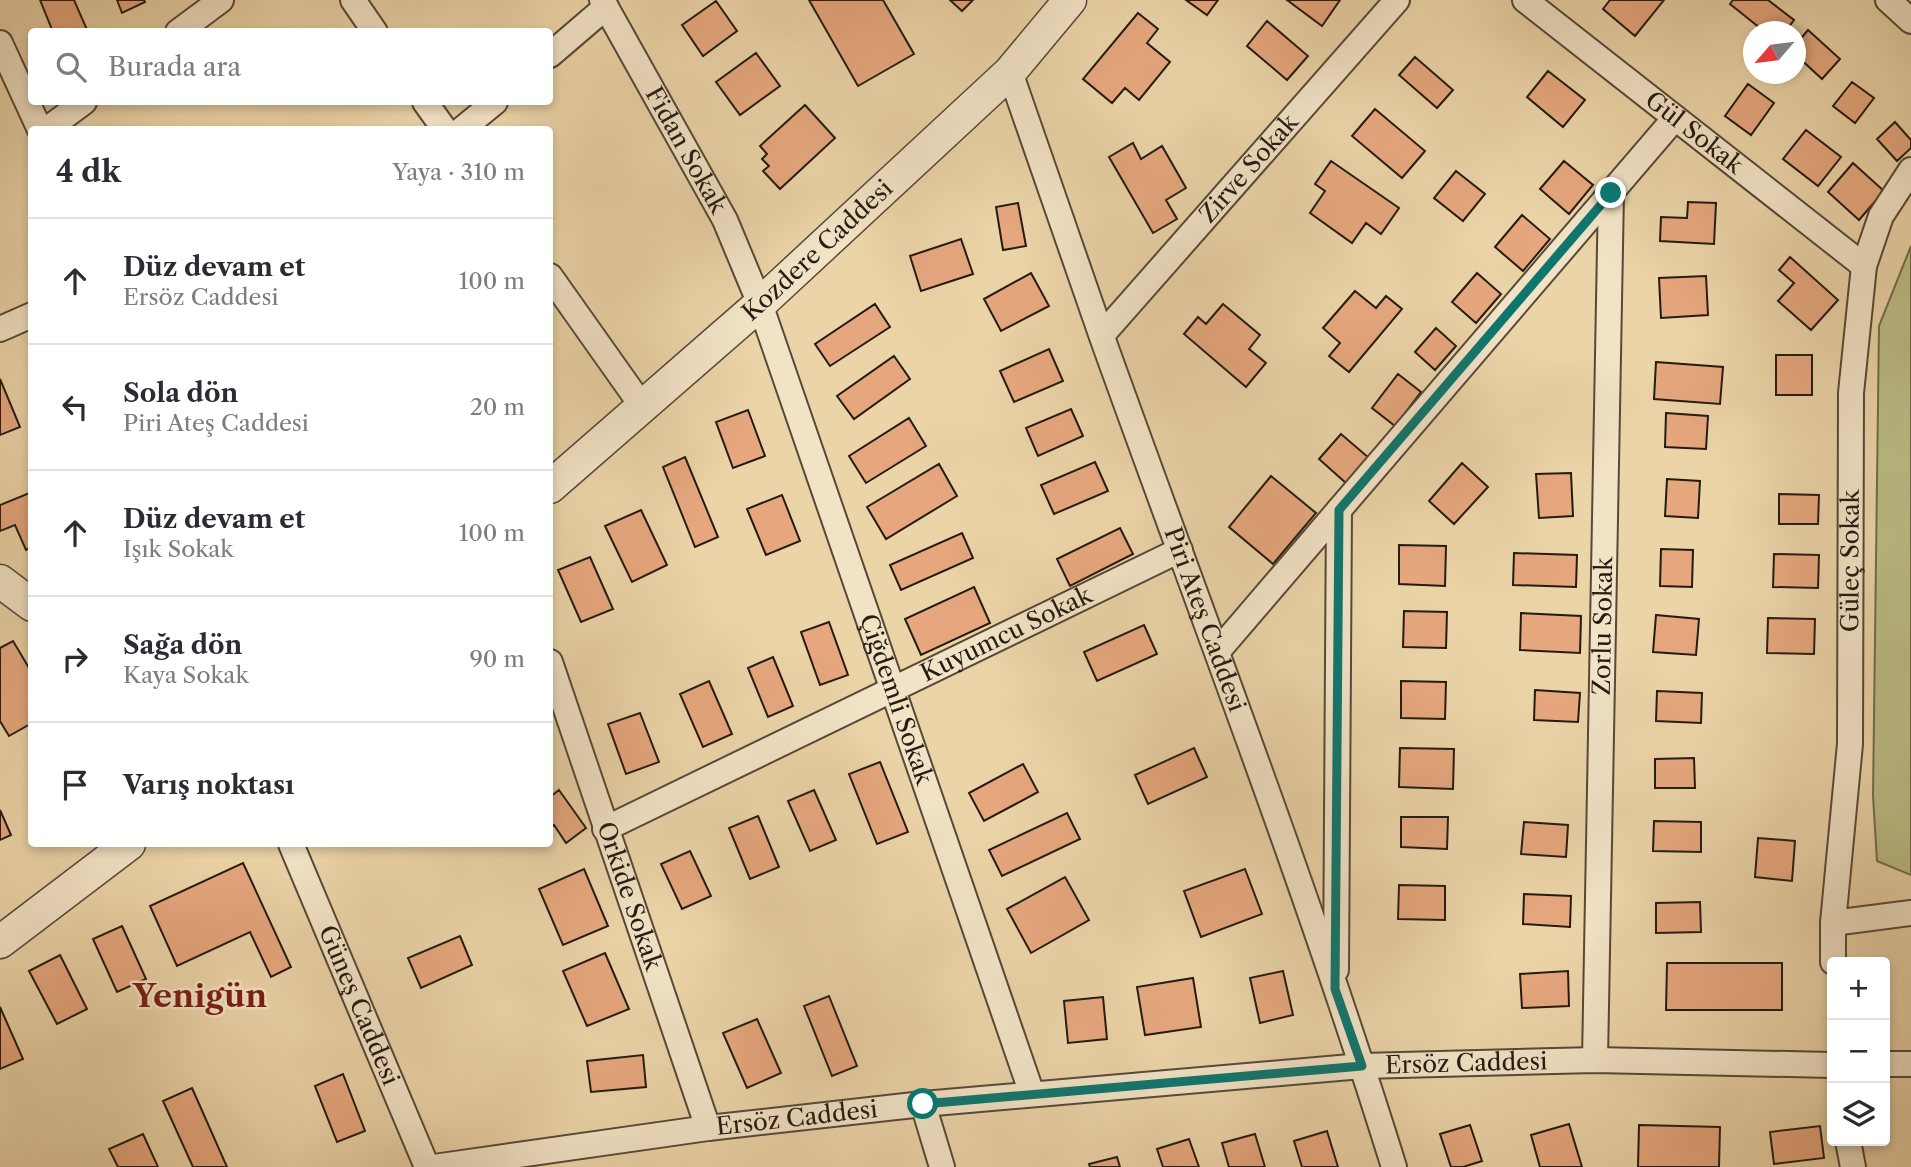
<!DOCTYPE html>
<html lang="tr">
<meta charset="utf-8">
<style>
:root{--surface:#fff;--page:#f7f7f7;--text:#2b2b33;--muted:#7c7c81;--line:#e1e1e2}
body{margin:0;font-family:"Libre Caslon Text",serif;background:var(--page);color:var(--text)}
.controls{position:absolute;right:21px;bottom:21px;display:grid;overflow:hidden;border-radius:7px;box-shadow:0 4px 10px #0003}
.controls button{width:63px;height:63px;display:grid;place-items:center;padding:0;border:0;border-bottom:2px solid var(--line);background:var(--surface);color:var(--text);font:35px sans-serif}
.compass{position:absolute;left:1743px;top:21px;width:63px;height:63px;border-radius:50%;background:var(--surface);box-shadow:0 4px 10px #0003;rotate:242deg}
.stop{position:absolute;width:21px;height:21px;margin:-16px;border:5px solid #0f766e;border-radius:50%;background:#fff}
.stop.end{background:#0f766e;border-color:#fff;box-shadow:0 2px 7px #0008}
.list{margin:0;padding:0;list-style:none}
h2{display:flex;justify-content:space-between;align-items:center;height:91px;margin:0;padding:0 28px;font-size:30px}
h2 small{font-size:23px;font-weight:400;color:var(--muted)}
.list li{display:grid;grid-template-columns:46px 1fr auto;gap:21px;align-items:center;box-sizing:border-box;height:126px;padding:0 28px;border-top:2px solid var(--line)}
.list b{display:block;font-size:26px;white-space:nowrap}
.list p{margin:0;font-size:23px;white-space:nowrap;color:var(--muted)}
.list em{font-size:23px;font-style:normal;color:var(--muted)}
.icon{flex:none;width:38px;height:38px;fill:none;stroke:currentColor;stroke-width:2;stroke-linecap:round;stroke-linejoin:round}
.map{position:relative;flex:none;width:1911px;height:1167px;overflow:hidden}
.search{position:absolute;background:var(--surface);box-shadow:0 4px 10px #0003;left:28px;top:28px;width:525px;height:77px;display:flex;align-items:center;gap:18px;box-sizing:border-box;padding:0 24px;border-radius:7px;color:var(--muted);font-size:26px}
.panel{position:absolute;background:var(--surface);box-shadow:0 4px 10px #0003;left:28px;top:126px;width:525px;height:721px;border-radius:7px}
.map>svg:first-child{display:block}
.green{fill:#bbbc85;stroke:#706c4c;stroke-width:2}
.building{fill:#e6a77e;stroke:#251b13;stroke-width:2}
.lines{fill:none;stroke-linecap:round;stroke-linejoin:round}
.minor-casing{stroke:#564938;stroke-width:28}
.tertiary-casing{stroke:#564938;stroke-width:35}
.minor{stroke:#f2e3c6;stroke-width:24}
.tertiary{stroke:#f2e3c6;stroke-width:32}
.route{stroke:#0f766e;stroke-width:9}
.labels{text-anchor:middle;stroke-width:5;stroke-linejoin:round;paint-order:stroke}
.street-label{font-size:24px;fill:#251b13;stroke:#f2e3c6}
.district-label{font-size:32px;font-weight:bold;fill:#7a1f14;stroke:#f2e3c6}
</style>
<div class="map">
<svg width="1911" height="1167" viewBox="0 0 1911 1167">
<rect width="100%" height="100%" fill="#ebd4a8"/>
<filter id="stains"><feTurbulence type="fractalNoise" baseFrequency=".00286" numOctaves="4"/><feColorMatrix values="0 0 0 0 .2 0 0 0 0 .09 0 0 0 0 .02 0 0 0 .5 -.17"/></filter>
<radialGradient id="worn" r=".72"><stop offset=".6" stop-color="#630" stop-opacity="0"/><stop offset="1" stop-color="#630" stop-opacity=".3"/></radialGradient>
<path class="green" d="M1911,246V875L1877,861L1873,796L1879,326Z"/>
<path class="building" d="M40,0H74L88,32H53Z
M117,0H144L145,2L122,13Z
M809,0H883L914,54L858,86Z
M950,0H973L962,11Z
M1186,0H1218L1207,15Z
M1287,0H1340L1322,26Z
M1610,0H1664L1635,36L1603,9Z
M1733,0H1768L1794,20L1785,32H1765L1730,4Z
M716,1L737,31L703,56L682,25Z
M1138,13L1158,29L1147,43L1170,62L1139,100L1125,88L1112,103L1083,79Z
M1267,21L1308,56L1287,80L1247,46Z
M1808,30L1840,59L1822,79L1796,55V44Z
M756,53L780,86L740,115L716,82Z
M1415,57L1453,90L1437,108L1399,75Z
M1548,71L1585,100L1563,127L1527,97Z
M1852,82L1874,98L1855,123L1833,106Z
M1748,84L1774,103L1751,135L1725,116Z
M805,105L835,138L780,189L763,171L769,166L762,159L767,154L760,146Z
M1375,109L1425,151L1402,178L1352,136Z
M1895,122L1911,140V148L1897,161L1877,139Z
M1806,130L1841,157L1818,186L1783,159Z
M1133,143L1141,159L1162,146L1186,188L1166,200L1177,219L1153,233L1109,157Z
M1331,161L1399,208L1381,234L1366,223L1352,243L1310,213L1325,191L1315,184Z
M1564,161L1593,185L1569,214L1540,189Z
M1853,163L1884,191L1859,220L1828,192Z
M1456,171L1485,194L1463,221L1434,198Z
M1688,202L1716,203L1714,244L1660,241L1661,217L1687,218Z
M1018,203L1026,246L1003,250L996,207Z
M1522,215L1550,239L1523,271L1495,247Z
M961,239L973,274L921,291L910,256Z
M1790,257L1838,300L1811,330L1778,301L1794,283L1779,270Z
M1031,273L1049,306L1001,331L984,299Z
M1477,273L1501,294L1476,323L1452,302Z
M1706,276L1708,315L1661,318L1659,278Z
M1355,291L1376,308L1386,296L1402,309L1349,372L1329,356L1340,343L1323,328Z
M875,304L890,327L830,366L815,344Z
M1223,304L1260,335L1249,349L1266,363L1246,387L1184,334L1198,317L1206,324Z
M1436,328L1456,346L1435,370L1415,352Z
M1049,349L1063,381L1014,402L1000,371Z
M1776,355H1812V395H1776Z
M894,356L910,379L854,419L837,396Z
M1656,362L1723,367L1720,404L1654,399Z
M1398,374L1421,392L1395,426L1372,408Z
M0,379L20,427L0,435Z
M1071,409L1083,436L1038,456L1026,428Z
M748,410L765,456L733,468L716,422Z
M1666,413L1708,416L1706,449L1665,447Z
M909,418L926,446L866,483L849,456Z
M1341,434L1369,458L1347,484L1319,459Z
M685,457L718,537L695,547L663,467Z
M1095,462L1108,491L1054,514L1041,485Z
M1462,463L1488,487L1454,524L1429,501Z
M939,464L957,496L886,539L867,507Z
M1571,473L1573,516L1539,518L1536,474Z
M1271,476L1316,513L1273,564L1229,527Z
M1667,479L1700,481L1698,518L1665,516Z
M32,492V547L26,550L15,525L0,531V505Z
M1779,494L1819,495L1818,524H1779Z
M782,495L800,541L766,555L747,509Z
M641,510L667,565L632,582L605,526Z
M1120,528L1133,554L1070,586L1057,559Z
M962,533L973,558L901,590L890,565Z
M1399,545L1446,546L1445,586L1399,584Z
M1661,549L1693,550L1692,587L1660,586Z
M1514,553L1577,555L1576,587L1513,585Z
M1774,554L1819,555L1818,588L1773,587Z
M590,557L613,609L581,622L558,570Z
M974,587L990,623L921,655L905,619Z
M1404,611L1447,612L1446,648L1403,647Z
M1521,613L1581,616L1580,653L1520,650Z
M1656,615L1699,619L1696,655L1653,652Z
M1768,618L1815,619L1814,654L1767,653Z
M829,622L848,675L820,685L801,632Z
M1144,625L1157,654L1097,681L1084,652Z
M13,641L32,673V723L9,736L0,721V648Z
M773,657L793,706L768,717L748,668Z
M709,681L732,734L703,747L680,694Z
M1401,681L1446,682L1445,719L1401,718Z
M1535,690L1580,693L1578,722L1534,720Z
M1657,691L1702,693L1701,723L1656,721Z
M640,713L659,762L626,774L608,724Z
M1194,748L1207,777L1148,804L1135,775Z
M1400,748L1454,749L1453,789L1399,787Z
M1694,758L1695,788H1655V759Z
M880,762L908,832L877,844L849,774Z
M1023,764L1038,792L984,821L969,793Z
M559,790L586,828L566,843L554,825L550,828V797Z
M814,790L836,840L810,851L788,801Z
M0,810L11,835L0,840Z
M1067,813L1080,839L1002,876L989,850Z
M758,816L779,867L750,879L729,828Z
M1401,817H1448L1447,849L1401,847Z
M1654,821L1701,822V852L1653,851Z
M1524,822L1568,825L1566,857L1521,854Z
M1758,838L1795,841L1792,881L1755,877Z
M690,851L711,896L682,909L661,864Z
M243,863L291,967L271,977L250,932L177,966L150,906Z
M584,869L608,926L563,945L539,889Z
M1245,869L1262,914L1201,937L1184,891Z
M1065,877L1089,920L1031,953L1007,909Z
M1399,885L1445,886V920L1398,919Z
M1524,894L1571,896L1570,927L1523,924Z
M1700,902L1701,932L1656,933V903Z
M122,926L146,979L117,992L93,939Z
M460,936L472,965L421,988L408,958Z
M605,953L629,1009L587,1026L563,971Z
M60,955L87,1009L57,1024L29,971Z
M1667,963H1782V1010H1666Z
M1283,971L1293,1015L1260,1023L1250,978Z
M1568,971L1569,1006L1522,1008L1520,974Z
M1193,978L1201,1027L1145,1035L1137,987Z
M829,996L857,1066L832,1076L804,1006Z
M1103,997L1107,1039L1068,1043L1064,1001Z
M0,1007L23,1059L0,1069Z
M757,1019L781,1073L747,1088L723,1033Z
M643,1055L646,1087L591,1092L587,1061Z
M343,1074L365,1131L337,1142L315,1086Z
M192,1088L227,1167H193L163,1101Z
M1569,1124L1582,1167H1540L1531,1135Z
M1470,1125L1482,1161L1463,1167H1451L1440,1134Z
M1639,1125L1720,1127L1719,1167H1638Z
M1820,1126L1824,1158L1774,1164L1770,1132Z
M1327,1131L1338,1167H1302L1294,1141Z
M143,1134L158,1167H118L109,1149Z
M1255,1134L1265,1167H1229L1222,1143Z
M1189,1139L1199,1167H1163L1157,1149Z
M1117,1157L1120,1167H1090L1089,1164Z"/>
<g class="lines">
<defs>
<g id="minor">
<path d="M353,0L375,32"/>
<path id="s1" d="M602,0L725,220L760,304L1032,1094"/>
<path id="s2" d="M1525,0L1864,266"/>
<path d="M1888,0L1911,21"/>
<path d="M178,32L221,0"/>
<path d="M0,43L40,130"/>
<path d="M550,55L606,7"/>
<path id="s3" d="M1010,72C1041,160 1071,249 1102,337C1201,613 1307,887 1394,1167"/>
<path d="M425,102L445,130"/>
<path d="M46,130L84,102"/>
<path d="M461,130L495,102"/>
<path d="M550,276L642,406"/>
<path d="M0,329L32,315"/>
<path id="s4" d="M1102,335L1397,0"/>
<path d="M1218,651L1675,118"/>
<path id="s5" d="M550,662L708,1128"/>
<path id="s6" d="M605,829L1180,550"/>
<path id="s7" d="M291,844L427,1167"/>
<path d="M1833,923L1911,913"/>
<path id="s8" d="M1833,962V923L1850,744L1851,393L1864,266L1881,216L1911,170"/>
<path d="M1336,970L1339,510"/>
<path id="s9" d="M1595,1060L1611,193"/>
<path d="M1885,1064H1911"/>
<path d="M923,1104L942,1167"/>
<path d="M1848,1141L1853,1167"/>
<path id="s10" d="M434,1167L708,1128L923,1104L1362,1066L1595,1060L1832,1065"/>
</g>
<g id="tertiary">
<path id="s11" d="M550,487L760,304L1010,72L1070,0"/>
<path d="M0,581L32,605"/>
<path d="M0,942L129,844"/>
</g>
</defs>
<use href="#minor" class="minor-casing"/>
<use href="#tertiary" class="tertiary-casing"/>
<use href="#minor" class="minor"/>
<use href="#tertiary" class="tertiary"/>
</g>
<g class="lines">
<path class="route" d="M923,1104L1362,1066L1335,989L1339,510L1611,193"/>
</g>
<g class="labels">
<g class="street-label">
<text dy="8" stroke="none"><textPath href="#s2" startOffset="215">Gül Sokak</textPath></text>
<text dy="8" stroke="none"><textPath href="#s1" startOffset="172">Fidan Sokak</textPath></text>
<text dy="8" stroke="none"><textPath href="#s4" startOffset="222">Zirve Sokak</textPath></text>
<text dy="8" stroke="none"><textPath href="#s11" startOffset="357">Kozdere Caddesi</textPath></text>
<text dy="8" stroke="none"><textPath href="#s8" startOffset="402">Güleç Sokak</textPath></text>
<text dy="8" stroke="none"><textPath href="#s3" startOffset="581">Piri Ateş Caddesi</textPath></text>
<text dy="8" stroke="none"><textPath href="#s9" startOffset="434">Zorlu Sokak</textPath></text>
<text dy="8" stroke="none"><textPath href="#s6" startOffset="446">Kuyumcu Sokak</textPath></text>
<text dy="8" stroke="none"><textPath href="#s1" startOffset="761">Çiğdemli Sokak</textPath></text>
<text dy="8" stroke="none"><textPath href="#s5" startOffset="247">Orkide Sokak</textPath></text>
<text dy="8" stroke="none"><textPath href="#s7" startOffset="175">Güneş Caddesi</textPath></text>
<text dy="8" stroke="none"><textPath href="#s10" startOffset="1038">Ersöz Caddesi</textPath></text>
<text dy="8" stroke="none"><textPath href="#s10" startOffset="366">Ersöz Caddesi</textPath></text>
</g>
<g class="district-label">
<text x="200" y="1007">Yenigün</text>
</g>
</g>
<rect width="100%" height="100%" filter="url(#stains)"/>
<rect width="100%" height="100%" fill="url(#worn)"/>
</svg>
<div class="controls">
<button>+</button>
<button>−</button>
<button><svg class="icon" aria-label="layers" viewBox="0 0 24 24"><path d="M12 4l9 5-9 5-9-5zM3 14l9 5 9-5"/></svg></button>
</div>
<svg class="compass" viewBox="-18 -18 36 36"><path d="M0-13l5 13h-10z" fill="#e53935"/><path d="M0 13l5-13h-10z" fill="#7c7c81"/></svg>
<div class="stop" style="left:923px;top:1104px"></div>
<div class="stop end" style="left:1611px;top:193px"></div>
<div class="search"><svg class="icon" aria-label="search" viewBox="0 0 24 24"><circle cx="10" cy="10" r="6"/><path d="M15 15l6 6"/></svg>Burada ara</div>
<section class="panel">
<h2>4 dk<small>Yaya · 310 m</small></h2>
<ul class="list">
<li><svg class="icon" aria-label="ahead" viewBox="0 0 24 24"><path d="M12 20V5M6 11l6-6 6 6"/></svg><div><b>Düz devam et</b><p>Ersöz Caddesi</p></div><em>100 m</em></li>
<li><svg class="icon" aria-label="left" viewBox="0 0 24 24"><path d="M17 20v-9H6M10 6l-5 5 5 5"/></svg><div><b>Sola dön</b><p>Piri Ateş Caddesi</p></div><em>20 m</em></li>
<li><svg class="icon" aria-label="ahead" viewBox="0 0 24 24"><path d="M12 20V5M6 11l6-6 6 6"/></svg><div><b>Düz devam et</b><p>Işık Sokak</p></div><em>100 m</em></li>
<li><svg class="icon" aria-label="right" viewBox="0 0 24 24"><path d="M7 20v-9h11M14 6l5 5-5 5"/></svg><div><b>Sağa dön</b><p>Kaya Sokak</p></div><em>90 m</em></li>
<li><svg class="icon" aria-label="arrive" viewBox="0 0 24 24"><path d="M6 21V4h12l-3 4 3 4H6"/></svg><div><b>Varış noktası</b></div></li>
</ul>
</section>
</div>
